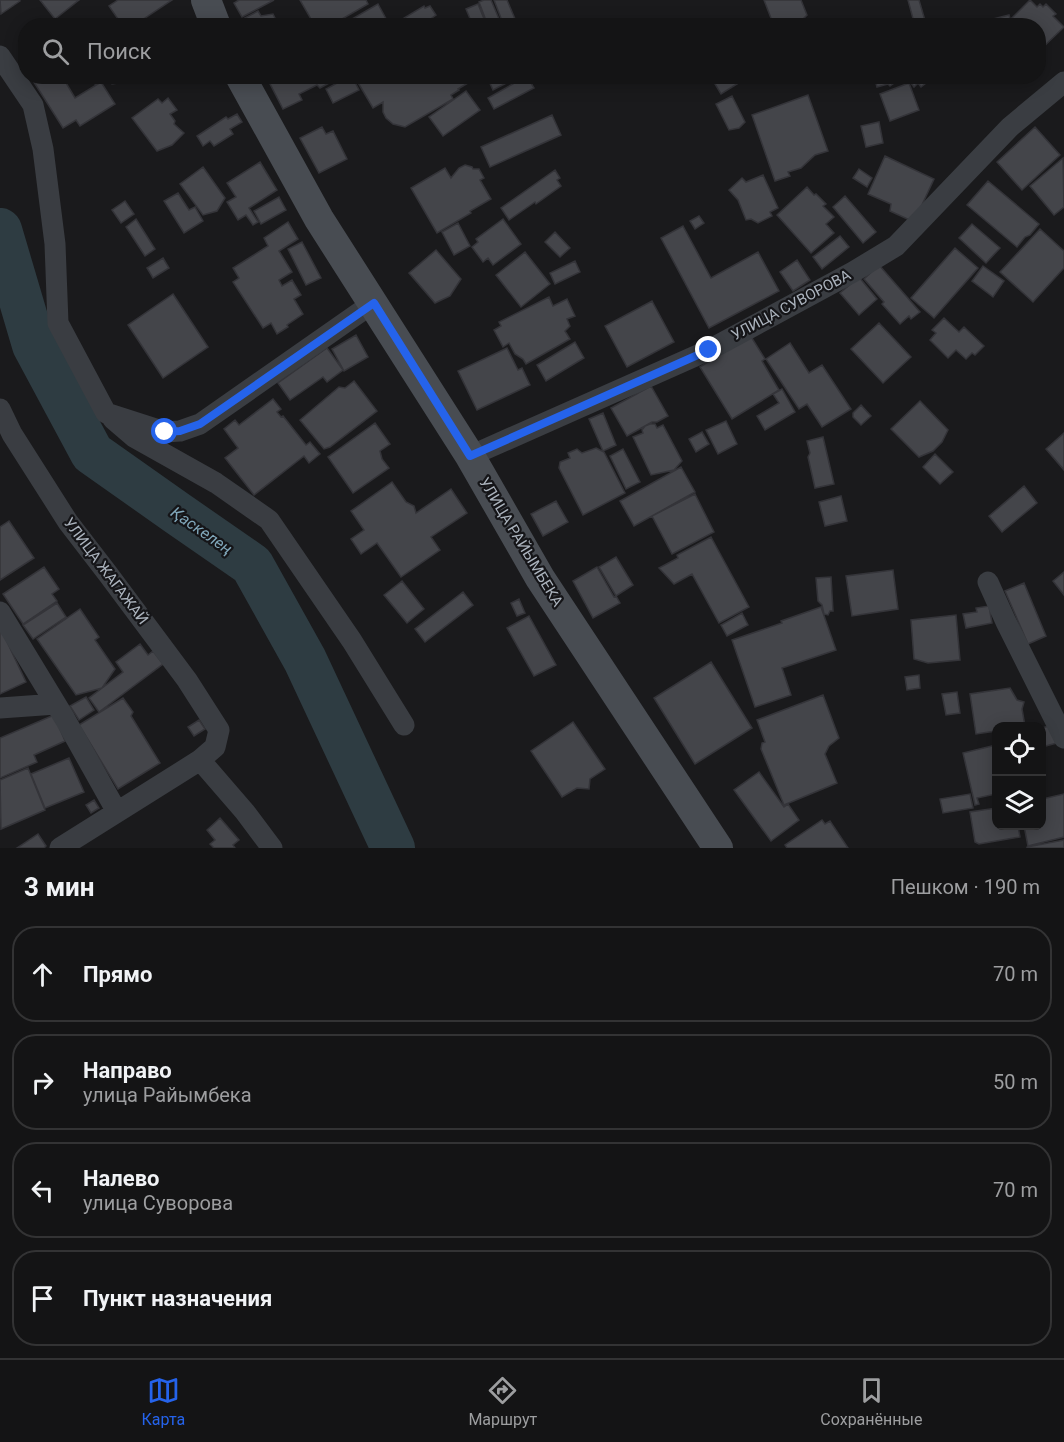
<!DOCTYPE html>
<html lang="ru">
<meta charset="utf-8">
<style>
:root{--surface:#141415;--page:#1d1d1e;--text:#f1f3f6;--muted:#9d9ea0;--line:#333334;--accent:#2563eb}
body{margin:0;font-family:Roboto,sans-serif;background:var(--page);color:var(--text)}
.controls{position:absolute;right:18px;bottom:18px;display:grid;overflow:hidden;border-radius:12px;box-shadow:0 3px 15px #0003}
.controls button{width:54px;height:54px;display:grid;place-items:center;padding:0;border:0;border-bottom:2px solid var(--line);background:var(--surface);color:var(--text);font:30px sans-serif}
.stop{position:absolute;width:18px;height:18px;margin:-14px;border:4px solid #2563eb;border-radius:50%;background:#fff}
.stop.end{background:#2563eb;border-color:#fff;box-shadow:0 2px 6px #0008}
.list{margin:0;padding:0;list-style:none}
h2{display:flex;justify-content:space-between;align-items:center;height:78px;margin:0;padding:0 24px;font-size:26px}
h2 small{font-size:20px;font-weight:400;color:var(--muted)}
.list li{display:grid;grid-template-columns:39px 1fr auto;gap:18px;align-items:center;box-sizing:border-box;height:96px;margin:0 12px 12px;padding:0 12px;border:2px solid var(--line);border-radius:24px}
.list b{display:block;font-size:22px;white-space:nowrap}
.list p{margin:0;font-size:20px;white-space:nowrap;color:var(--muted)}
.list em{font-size:20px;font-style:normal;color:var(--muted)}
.icon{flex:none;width:33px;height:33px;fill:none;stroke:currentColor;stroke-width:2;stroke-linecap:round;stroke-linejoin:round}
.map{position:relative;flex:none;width:1064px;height:848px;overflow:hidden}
.search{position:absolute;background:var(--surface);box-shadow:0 3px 15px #0003;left:18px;right:18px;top:18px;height:66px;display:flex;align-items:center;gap:15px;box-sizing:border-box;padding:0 21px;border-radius:24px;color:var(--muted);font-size:22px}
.sheet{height:510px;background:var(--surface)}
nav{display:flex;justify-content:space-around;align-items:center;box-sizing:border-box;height:84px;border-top:2px solid var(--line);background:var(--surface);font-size:16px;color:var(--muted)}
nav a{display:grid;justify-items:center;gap:3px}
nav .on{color:var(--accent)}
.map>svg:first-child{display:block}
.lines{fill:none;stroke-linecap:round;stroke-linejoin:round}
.river{stroke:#2e3c42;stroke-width:44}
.building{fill:#44454a;stroke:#343439;stroke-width:1.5}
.street{stroke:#3a3d42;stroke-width:21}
.secondary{stroke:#484c52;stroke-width:30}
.route{stroke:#2563eb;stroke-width:8}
.labels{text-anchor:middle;stroke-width:4.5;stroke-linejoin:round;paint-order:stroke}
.street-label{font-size:15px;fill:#abb3bd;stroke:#151518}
.water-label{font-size:16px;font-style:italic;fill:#80a7ba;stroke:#151518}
</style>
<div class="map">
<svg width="1064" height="848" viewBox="0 0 1064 848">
<rect width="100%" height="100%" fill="#1a1a1c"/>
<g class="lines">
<path class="river" d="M0,230L34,345L92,453L177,513L252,565L305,660L393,848"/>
</g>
<path class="building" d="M0,0H19L20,1L1,14Z
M40,0H79L55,19Z
M118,0H172L133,26H120L117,22L118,19L109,6Z
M239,0H274L242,17L234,3Z
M300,0H366L368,4L330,26H315Z
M484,0H491L502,26H488L479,2Z
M494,0H507L518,26H504Z
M764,0H801L807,15L796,26H774Z
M908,0H919L926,24L915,26Z
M1030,0L1037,7L1040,4L1043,7L1046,4L1056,14L1053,16L1064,27L1039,51L1038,26H1015L1011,19Z
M378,4L390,26H346L345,23Z
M478,4L487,26H473L466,9Z
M424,6L425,8L430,6L436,15L432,18L435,23L430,26H401L399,21Z
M258,11L261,16L273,14L279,26H244L241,20Z
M1009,15L1012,26H966Z
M30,76H62L75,98L101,82L115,104L80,126L76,120L63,128Z
M90,76H129L124,82L112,84L108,78L102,82L100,80L95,84Z
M271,76H331L333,81L320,88L317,85L299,94L302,100L283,109L267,78Z
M350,76H352L359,90L333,103L326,89Z
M354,76H471L473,80L458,89L459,90L451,95L453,99L405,127L393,124L386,118L383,112V102L373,108Z
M493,76H520L493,90L488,79Z
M527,76L534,88L494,109L488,98Z
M726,76H732L737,84L721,94L715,84Z
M874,76H902V77L890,86L888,84L877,87Z
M906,76H935L921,87L918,83L914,87Z
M909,83L919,110L890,121L880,94Z
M466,91L480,110L443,136L429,117Z
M808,95L828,151L815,155L801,168L788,172L790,176L775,181L752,115Z
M732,96L745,122L739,128L729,130L716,104Z
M168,98L177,110L170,114L175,121L174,124L184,133L172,145L157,151L132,118L158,99L162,103Z
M237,114L242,122L230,129L233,134L214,146L210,141L203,146L197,136L226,117L228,119Z
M552,115L561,135L490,167L481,147Z
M879,122L883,143L866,147L861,126Z
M322,127L326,134L333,131L347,159L319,173L300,138Z
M1035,127L1060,155L1022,190L997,162Z
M885,156L934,179L914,222L890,211L891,204L868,194Z
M1063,158L1064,207L1054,215L1030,186Z
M260,162L277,190L249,208L258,222L253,225L246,215L238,220L227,202L236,197L227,183Z
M465,165L472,167L473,169H479L484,178L480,180L491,199L470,211L471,213L437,233L411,188L445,168L451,178L459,168Z
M203,167L225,198L217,211L203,215L180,184Z
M859,169L872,178L867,187L853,178Z
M555,170L560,178L557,180L561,186L536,204L535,202L509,220L501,208Z
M763,175L778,208L770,212L772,216L758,223L751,219L746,220L738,200L729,190L742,178L746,182Z
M988,181L1039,224L1030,235L1025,237L1017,247L967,205Z
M807,187L814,195L816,194L826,204L823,206L834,217L826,224L834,233L811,253L777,215Z
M178,193L189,210L195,207L203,221L184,233L164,201Z
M845,196L876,232L863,243L833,207Z
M279,197L286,210L261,224L254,211Z
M125,201L134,214L121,223L112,210Z
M699,216L704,223L695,229L690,221Z
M136,219L155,249L145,256L126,227Z
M503,219L521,244L493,265L488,258L483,262L472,247L478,242L476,239Z
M288,222L298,239L279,251L292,272L279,280L282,286L292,280L301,295L294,299L303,314L287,325L288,327L277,334L271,323L263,328L233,282L239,278L233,268L268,246L264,238Z
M458,223L470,246L454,255L442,232Z
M972,224L1000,248L986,263L959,238Z
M683,226L711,278L758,252L779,291L709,328L661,238Z
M1040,229L1064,251V268L1033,302L1000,272Z
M555,232L570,248L560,257L545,242Z
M840,236L849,247L822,269L813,257Z
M302,242L321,278L306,285L288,249Z
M955,248L978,268L934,318L911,298Z
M436,250L461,279L450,296L435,303L409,273Z
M525,252L550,284L521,307L496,275Z
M163,258L169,268L153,278L147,268Z
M797,260L810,280L793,291L780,272Z
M575,261L580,272L555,284L550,273Z
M879,265L920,312L911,319L909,316L900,324L882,304L884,302L864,279Z
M983,266L1004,281L993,297L972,281Z
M859,277L877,299L859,315L840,293Z
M173,294L208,347L163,378L128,325Z
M549,297L553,306L567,299L575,316L567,319L570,326L565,331L570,339L526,364L523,359L515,354L509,343L503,347L494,330L501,326L499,322Z
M652,301L674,342L627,367L605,326Z
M944,318L959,332L964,327L984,346L975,355L972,353L966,359L956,350L948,358L930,340L936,333L932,330Z
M879,323L911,357L883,383L851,349Z
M356,335L368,357L344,371L332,349Z
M750,335L765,359L762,361L779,390L732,419L700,367Z
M575,342L584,358L546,381L537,365Z
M790,343L809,373L822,365L851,409L822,427L807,404L799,409L766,359Z
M327,348L343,370L327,382L323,377L290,400L278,383Z
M507,348L518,370L522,368L530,385L477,410L458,371Z
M354,381L377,411L330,447L324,449L300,420L339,387L345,388Z
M651,386L668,416L657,422H652L627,436L611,408Z
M782,389L795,412L765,430L757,416L779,403L773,394Z
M273,399L281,409L277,412L281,417L283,416L306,445L310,442L320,454L309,463L304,456L254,495L225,458L238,448L224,429L235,420L239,425Z
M920,401L948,430L942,442L933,451L919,457L891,429Z
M861,405L871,416L861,425L853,417V413Z
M603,413L616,445L603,451L589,419Z
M726,421L737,444L718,454L706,430Z
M375,423L390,444L380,451L382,459L389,468L353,493L328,457Z
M650,424H655L657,428L663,425L682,461L674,470L651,475L633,437L643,433L642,430L645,426Z
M702,432L709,444L696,452L689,439Z
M1064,433V470L1046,449Z
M823,437L834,484L815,488L808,457L810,453L807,441Z
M596,448L604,452L625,493L583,515L559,468L560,462L570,458L568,453L577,449L582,453Z
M623,449L640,482L626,489L610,456Z
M935,454L953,472L940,484L923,467Z
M681,467L695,492L634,526L620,501Z
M392,482L406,502L414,506L416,513L451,489L467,513L431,537L440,550L401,577L377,543L361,554L351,539L364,530L351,511Z
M1024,486L1037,503L1002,532L989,516Z
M695,494L714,532L672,554L652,516Z
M841,496L847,521L825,526L819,502Z
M556,501L568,522L543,536L531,514Z
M9,521L34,558L0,580V527Z
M711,537L749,607L719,623L692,574L674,584L659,568L678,558L677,555Z
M616,557L633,585L616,596L599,567Z
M44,567L59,589L52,594L57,601L23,624L3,594Z
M597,567L614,597L616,596L620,603L593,618L573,581Z
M893,570L898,609L852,616L846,576Z
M1064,572V595L1053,581Z
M831,577L833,611H830L828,615L824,614L822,605L818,601L816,578Z
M402,581L424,609L407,623L384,595Z
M1024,583L1046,636L1028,644L1005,591Z
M463,592L473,605L425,642L415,629Z
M519,599L525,613L517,616L511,603Z
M57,603L66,617L33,639L23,625Z
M989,606L992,623L966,628L963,614L977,612L976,608Z
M821,607L836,650L782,668L791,695L755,707L732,640L782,623L781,621Z
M80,609L99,637L95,640L115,669L102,688L76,695L37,639Z
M742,613L748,625L727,636L721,625Z
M956,615L960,660L928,663L914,659L911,620Z
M529,616L556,665L534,676L507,628Z
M0,627L26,682L0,694Z
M140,644L148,655L153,651L163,664L99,712L89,698L123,672L116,662Z
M711,662L752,728L695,764L654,698Z
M919,675L920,688L907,690L905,677Z
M1010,688L1017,700L1024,702L1022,709L1025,726H996V731L976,734L970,694Z
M957,692L960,713L946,715L942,694Z
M823,695L839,738L829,746L825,754L837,783L784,805L761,749L762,743L765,742L757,720Z
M86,697L94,710L79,720L70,706Z
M123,698L133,712L131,716L160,763L118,789L79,725Z
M54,715L65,741L34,755L37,762L0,778V738Z
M199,720L205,729L194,736L188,727Z
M573,722L605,769L590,779L589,789L577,788L562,797L531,751Z
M1052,725L1057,743L1042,747V728Z
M996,745V794L977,798L979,804L975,805L963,753Z
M69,758L84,792L45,808L31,774Z
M28,768L45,810L1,829L0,780Z
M759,772L784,807L788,804L799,820L771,841L734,790Z
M970,794L973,808L943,813L940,799Z
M1064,794V837L1028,846L1024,826H1042V799Z
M94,800L99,808L91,813L86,805Z
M996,808V826H1018L1020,837L979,844L975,842L970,812Z
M220,818L239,840L233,845L235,848H214L210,844L215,840L207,830Z
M822,820L825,824L830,821L848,848H787L785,845Z
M38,834L46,846L44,848H17Z
M1064,840V848H1027V847Z"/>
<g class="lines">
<path class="street" d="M0,56L33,105L43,149L55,244L58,323L106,413L165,432L180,431L200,424L373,303
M0,409L12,434L68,522L108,574L187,680L219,730L215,747L200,760L60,848
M113,419L134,437L216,483L269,520L352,641L404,725
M470,456L709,350L853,272L896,246L1010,127L1064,82
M988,582L1006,622L1064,738
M0,612L65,719L117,812
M0,708L56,704
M200,760L245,812L272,848"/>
<path class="secondary" d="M206,0L216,26
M240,76L319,219L470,456L540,578L718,848"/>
</g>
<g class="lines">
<path class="route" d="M165,432L180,431L200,424L374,303L470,456L709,350"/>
</g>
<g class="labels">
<g class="street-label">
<text transform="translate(791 305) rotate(-28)" y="5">УЛИЦА СУВОРОВА</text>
<text transform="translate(521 542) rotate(59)" y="5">УЛИЦА РАЙЫМБЕКА</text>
<text transform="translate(106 571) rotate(53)" y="5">УЛИЦА ЖАГАЖАЙ</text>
</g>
<g class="water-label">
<text transform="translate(202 530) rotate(35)" y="6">Қаскелең</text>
</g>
</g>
</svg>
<div class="controls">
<button><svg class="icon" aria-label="locate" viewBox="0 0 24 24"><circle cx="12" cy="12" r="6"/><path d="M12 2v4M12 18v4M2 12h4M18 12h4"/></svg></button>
<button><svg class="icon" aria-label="layers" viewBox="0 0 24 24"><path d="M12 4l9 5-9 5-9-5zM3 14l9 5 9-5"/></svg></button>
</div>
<div class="stop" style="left:165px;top:432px"></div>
<div class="stop end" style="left:709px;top:350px"></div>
<div class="search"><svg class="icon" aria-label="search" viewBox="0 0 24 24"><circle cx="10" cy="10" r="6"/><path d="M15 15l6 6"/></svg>Поиск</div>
</div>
<section class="sheet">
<h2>3 мин<small>Пешком · 190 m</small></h2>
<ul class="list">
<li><svg class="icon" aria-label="ahead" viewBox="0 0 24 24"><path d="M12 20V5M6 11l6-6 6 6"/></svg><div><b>Прямо</b></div><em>70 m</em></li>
<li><svg class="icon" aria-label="right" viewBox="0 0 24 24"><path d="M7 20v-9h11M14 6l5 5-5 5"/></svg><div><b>Направо</b><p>улица Райымбека</p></div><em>50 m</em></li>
<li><svg class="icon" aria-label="left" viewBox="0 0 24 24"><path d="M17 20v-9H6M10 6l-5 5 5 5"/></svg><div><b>Налево</b><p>улица Суворова</p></div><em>70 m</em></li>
<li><svg class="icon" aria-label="arrive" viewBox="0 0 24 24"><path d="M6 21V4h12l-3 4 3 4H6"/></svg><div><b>Пункт назначения</b></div></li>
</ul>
</section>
<nav>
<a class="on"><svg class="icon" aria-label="map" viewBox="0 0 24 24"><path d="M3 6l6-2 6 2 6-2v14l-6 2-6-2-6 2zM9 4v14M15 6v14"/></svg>Карта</a>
<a><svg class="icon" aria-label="directions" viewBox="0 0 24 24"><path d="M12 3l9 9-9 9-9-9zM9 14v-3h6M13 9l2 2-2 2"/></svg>Маршрут</a>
<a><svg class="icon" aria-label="saved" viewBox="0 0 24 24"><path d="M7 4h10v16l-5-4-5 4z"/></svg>Сохранённые</a>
</nav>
